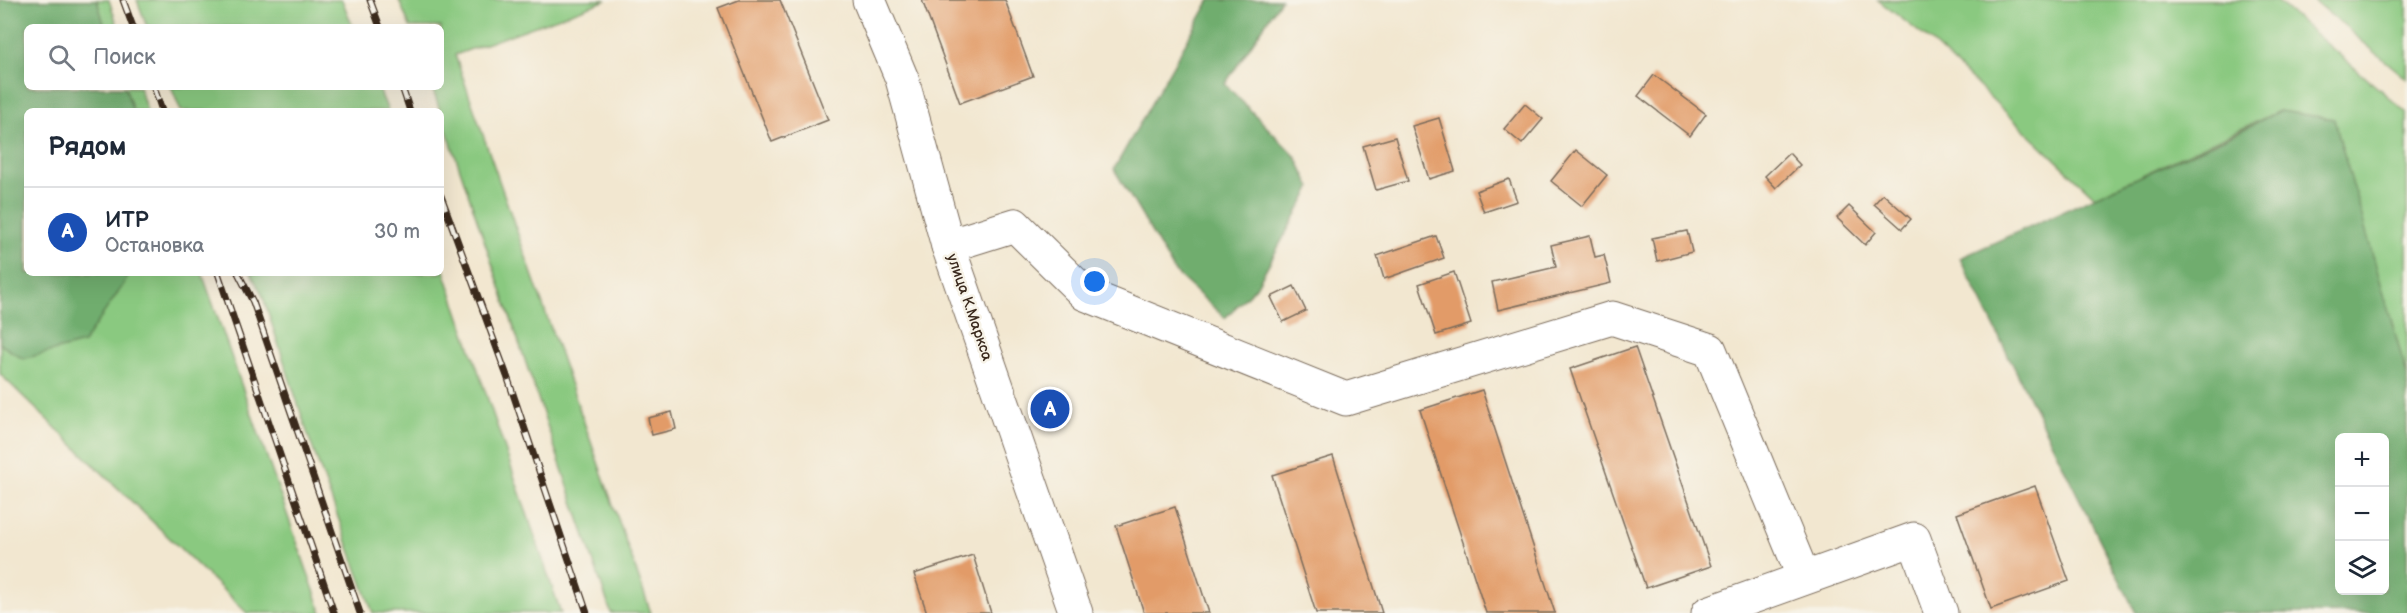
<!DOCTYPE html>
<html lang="ru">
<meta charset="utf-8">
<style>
:root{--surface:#fff;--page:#f6f6f7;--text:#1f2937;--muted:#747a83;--line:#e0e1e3;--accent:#0f766e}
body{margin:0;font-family:"Balsamiq Sans",sans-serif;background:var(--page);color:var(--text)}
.controls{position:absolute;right:18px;bottom:18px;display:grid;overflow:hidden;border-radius:9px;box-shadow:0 6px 24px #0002}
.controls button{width:54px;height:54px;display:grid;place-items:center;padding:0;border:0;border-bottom:2px solid var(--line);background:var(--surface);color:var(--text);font:30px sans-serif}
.you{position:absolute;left:1095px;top:282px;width:21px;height:21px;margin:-15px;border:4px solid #fff;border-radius:50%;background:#1a73e8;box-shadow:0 0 0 9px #1a73e833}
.badge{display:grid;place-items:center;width:39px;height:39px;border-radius:50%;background:var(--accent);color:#fff;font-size:20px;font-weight:700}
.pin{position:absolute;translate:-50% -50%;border:3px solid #fff;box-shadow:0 2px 6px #0006}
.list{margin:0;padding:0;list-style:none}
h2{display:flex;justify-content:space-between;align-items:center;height:78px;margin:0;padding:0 24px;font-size:26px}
h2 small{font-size:20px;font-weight:400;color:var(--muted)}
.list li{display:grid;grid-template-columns:39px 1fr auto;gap:18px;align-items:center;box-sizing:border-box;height:90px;padding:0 24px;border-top:2px solid var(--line)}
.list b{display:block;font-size:22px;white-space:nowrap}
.list p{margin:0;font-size:20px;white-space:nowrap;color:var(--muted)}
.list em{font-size:20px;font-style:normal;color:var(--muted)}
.icon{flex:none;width:33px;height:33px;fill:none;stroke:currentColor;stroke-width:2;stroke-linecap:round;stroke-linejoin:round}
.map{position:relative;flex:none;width:2407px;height:613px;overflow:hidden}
.search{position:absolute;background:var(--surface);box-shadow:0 6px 24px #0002;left:24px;top:24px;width:420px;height:66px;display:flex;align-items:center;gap:15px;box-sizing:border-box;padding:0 21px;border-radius:9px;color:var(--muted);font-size:22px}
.panel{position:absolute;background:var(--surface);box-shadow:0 6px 24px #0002;left:24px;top:108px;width:420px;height:168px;border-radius:9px}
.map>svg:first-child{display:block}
.green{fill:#8ac980;stroke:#627a4f;stroke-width:1.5}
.forest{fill:#6fad6e;stroke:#556c46;stroke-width:1.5;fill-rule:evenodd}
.building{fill:#e29b68}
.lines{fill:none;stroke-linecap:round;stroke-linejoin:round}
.minor-casing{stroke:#7b6c5c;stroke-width:35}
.major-casing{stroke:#7b6c5c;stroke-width:35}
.minor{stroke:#fff;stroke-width:33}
.major{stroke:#fff;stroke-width:33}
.rail-casing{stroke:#3b2a1e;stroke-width:7}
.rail{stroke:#f7f3e8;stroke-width:4.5;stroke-dasharray:14;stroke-linecap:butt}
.labels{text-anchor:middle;stroke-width:5;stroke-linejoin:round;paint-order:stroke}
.street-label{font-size:15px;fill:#3b2a1e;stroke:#f7f3e8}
</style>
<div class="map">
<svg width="2407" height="613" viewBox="0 0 2407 613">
<rect width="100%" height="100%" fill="#f7f3e8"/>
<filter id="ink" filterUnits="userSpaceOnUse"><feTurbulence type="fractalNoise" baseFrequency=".0167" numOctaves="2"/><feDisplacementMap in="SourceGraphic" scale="12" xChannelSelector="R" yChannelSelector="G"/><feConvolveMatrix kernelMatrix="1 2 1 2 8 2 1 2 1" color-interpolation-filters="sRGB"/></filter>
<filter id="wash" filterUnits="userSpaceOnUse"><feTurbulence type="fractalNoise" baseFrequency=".008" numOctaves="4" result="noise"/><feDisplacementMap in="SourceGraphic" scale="24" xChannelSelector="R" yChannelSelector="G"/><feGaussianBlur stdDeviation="1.35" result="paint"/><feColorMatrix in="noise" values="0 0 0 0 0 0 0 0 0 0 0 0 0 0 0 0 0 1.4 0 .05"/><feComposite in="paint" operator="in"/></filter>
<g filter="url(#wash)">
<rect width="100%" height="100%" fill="#f2e7d0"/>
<path class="green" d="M0,0H109L118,27H27V87H139L147,111H27V273H202L322,613H247L0,374Z
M137,0H342L353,27H147Z
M399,0H607L455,55L651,613H611L432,87H441V27H410Z
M1878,0H2276L2407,113V375L2333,119L2279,111L2095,197L1933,43Z
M2313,0H2407V79Z
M171,87H378L388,111H181Z
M441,262L561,613H373L310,441L262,294L251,273H441Z"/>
<path class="forest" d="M0,0H97L105,27H27V87H125L133,111H27V273H128L124,284L83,343L23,359L0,344Z
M1210,0H1281L1225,84L1296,157L1311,188L1256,287L1225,318L1175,272L1114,169Z
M2279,111L2334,119L2407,375V613H2136L1960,258L2234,134ZM2340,438H2384V590H2340Z"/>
<g id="blocks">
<path class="building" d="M739,0H780L828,120L772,142L718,8Z
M922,0H1005L1033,76L960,103Z
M1654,75L1706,114L1690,136L1638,96Z
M1525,104L1543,119L1522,144L1504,129Z
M1439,118L1455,171L1429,179L1412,126Z
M1395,137L1408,181L1376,190L1363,146Z
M1576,150L1607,175L1582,206L1551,181Z
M1789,153L1800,165L1776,188L1765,176Z
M1509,179L1517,201L1484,212L1476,191Z
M1883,194L1911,219L1902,229L1874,204Z
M1849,206L1876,232L1865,245L1837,218Z
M1687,231L1692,252L1657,261L1652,238Z
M1436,236L1444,258L1384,279L1377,256Z
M1590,236L1595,257L1604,255L1611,283L1498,310L1492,282L1556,267L1551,245Z
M1454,272L1471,324L1436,335L1419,284Z
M1294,286L1306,311L1283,322L1271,297Z
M1635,347L1711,566L1646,588L1570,369Z
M1482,390L1555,613H1486L1420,410Z
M672,412L676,429L652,435L648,418Z
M1333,456L1382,613H1316L1272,475Z
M2035,486L2069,581L1991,609L1957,514Z
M1175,507L1209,613H1144L1116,526Z
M973,555L991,613H927L914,574Z"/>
</g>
</g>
<g filter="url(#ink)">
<use href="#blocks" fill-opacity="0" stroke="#7b6c5c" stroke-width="1.5"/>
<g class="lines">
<defs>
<path id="minor" d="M948,246L1015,225L1085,294L1346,399L1612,318L1710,350L1804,578
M1708,613L1914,539L1941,613"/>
<path id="major" d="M869,0L902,79L948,246L1076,613"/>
</defs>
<use href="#minor" class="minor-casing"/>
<use href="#major" class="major-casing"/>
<use href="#minor" class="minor"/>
<use href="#major" class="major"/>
<defs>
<path id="rail" d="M123,0L133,27
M370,0L380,27
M154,87L162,111
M402,87L410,111
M441,196L507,376L587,613
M218,273L334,613
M238,273L253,302L360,613"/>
</defs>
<use href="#rail" class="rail-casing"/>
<use href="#rail" class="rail"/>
</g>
</g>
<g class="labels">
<g class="street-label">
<text transform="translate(970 307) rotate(71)" y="5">улица К.Маркса</text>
</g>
</g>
</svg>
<div class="controls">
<button>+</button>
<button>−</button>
<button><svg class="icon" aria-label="layers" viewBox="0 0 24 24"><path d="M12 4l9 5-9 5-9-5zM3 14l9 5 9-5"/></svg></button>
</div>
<div class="you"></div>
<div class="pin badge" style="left:1050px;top:409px;background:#1a4fb4">A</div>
<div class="search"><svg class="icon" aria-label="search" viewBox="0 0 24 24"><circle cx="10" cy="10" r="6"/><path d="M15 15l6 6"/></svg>Поиск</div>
<section class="panel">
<h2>Рядом<small></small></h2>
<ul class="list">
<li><span class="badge" style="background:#1a4fb4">A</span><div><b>ИТР</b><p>Остановка</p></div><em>30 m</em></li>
</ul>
</section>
</div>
